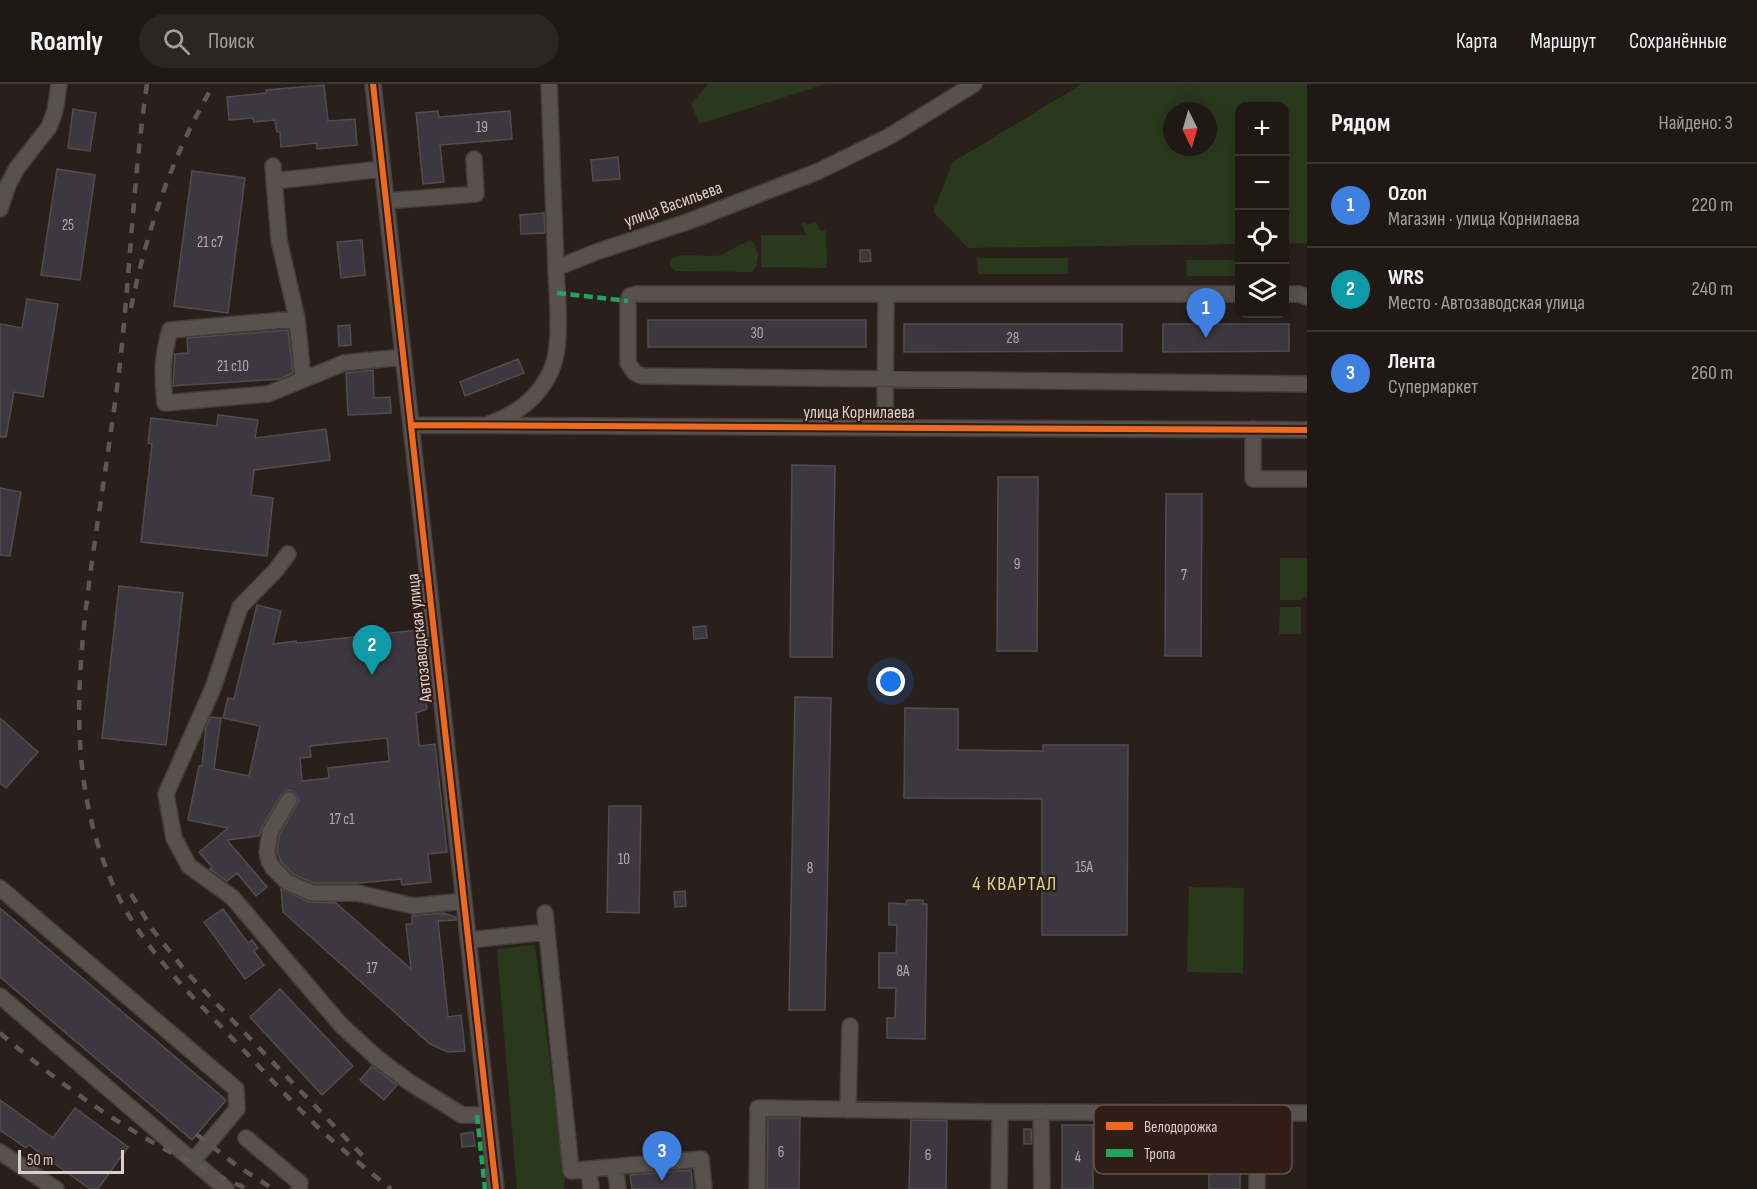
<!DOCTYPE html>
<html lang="ru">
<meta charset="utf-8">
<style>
:root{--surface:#1f1815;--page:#2c2522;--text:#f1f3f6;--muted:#a1a0a0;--line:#3c3734;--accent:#d93025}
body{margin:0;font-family:"Sofia Sans Condensed",sans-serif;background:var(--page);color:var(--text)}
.controls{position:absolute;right:18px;top:18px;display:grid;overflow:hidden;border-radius:12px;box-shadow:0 3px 15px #0003}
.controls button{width:54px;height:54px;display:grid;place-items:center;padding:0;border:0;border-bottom:2px solid var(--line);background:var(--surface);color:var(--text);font:30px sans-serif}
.compass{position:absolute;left:1163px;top:18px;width:54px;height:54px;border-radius:50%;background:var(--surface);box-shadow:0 3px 15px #0003;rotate:175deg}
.scale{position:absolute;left:18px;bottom:15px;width:106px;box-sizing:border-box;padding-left:6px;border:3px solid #dbcfca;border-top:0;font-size:16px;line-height:21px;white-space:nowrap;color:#dbcfca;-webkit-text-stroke:4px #2f1d16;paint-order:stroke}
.you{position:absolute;left:891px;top:598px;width:21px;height:21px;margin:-15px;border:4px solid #fff;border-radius:50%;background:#1a73e8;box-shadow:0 0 0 9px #1a73e833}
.badge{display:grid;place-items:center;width:39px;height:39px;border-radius:50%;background:var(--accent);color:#fff;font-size:20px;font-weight:700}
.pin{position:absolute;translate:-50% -50px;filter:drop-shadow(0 2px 3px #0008)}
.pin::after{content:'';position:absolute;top:32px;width:21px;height:18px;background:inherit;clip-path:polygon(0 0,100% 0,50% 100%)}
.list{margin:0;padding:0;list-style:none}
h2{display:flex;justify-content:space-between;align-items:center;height:78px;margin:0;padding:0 24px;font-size:26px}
h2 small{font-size:20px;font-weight:400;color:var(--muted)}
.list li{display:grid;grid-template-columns:39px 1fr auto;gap:18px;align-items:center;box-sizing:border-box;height:84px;padding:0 24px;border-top:2px solid var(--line)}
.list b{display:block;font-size:22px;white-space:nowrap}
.list p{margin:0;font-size:20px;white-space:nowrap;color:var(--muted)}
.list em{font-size:20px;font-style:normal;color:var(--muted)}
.icon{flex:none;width:33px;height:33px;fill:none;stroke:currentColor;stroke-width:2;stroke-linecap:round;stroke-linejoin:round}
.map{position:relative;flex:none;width:1307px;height:1105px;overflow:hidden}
header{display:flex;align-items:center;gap:36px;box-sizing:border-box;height:84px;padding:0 30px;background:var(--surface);border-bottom:2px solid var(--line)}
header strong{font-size:28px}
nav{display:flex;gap:33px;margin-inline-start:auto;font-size:21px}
.search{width:420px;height:54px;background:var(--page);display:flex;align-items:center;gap:15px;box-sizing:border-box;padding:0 21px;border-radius:33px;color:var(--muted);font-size:22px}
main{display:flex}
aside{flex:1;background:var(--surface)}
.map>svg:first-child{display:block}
.green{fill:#2a391b;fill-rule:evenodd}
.building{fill:#3d383f;stroke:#514c4e;stroke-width:1.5;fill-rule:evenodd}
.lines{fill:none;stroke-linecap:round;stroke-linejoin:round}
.minor-casing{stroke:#453d3a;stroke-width:18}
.minor{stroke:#59514d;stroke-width:15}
.rail{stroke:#5e5753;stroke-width:4.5;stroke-dasharray:10 10;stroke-linecap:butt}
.quiet{stroke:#20a55d;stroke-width:4.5;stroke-dasharray:9 4.5;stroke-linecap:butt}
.cycleway-casing{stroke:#2f1d16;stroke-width:10}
.cycleway{stroke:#ed6a23;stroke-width:6}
.labels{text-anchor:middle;stroke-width:4.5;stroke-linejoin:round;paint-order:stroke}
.number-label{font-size:15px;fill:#b4a9a7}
.street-label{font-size:18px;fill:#dbcfca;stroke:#2f1d16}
.neighbourhood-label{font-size:20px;letter-spacing:1.5px;fill:#d4db8d;stroke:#2f1d16}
.key{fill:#2f1d16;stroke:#63524c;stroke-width:1.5}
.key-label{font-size:16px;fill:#dbcfca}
</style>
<header>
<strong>Roamly</strong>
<div class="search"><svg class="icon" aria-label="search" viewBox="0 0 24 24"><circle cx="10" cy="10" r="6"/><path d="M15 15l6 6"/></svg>Поиск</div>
<nav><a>Карта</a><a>Маршрут</a><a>Сохранённые</a></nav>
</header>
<main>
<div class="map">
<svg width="1307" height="1105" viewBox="0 0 1307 1105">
<rect width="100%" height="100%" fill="#29201c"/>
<path class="green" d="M708,0H825L700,40L691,20Z
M1082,0H1307V159L1285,160L1284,22H1240L1239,160L968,164L933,128L953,78ZM1172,27H1208V63H1172Z
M806,138L807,141L816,138L821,147H826L827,184L761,183V151H806L801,139Z
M750,157L754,159L758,170L756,183L751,188L675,187L670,182V176C680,167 701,173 714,172C728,172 736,159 750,157Z
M977,174H1068V190H978Z
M1186,176H1238V192H1187Z
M1280,474H1307V513H1301V516H1280Z
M1280,523H1301V550H1279Z
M1189,803L1244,804L1243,889L1187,888Z
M535,861L565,1094L564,1105H517L497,865Z"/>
<path class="building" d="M324,1L328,37L355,35L357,61L317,65V59L281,63L280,48H277L275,36L254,38L253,34L229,36L227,13L266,9V6Z
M73,25L96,29L90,67L68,64Z
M438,27L439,33L510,27L512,55L440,61L444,98L423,100L416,29Z
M618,73L620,95L593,97L591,76Z
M57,85L95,91L80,196L41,191Z
M192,87L245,94L228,229L174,222Z
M544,129L545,149L521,150L520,131Z
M362,156L365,191L341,194L337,158Z
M860,166H870L871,177L860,178Z
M27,215L58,220L43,313L14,308L6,353H0V240L22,244Z
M648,236H866V263H648Z
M904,240H1122V267L904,268Z
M1163,240H1289V267L1163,268Z
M350,241L351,261L339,262L338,242Z
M288,246L293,289L280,295L173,302L175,270L188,269L187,254Z
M518,275L524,289L465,312L460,298Z
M373,286L374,314L390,313L391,329L348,331L346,289Z
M218,331L258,336L255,354L326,345L330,376L254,386L251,411L273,414L267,472L141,458L152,360L148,359L151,334L217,342Z
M792,381L835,382L832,573H790Z
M998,393H1038L1037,567H997Z
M0,404L21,408L10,472L0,471Z
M1166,410H1202L1201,572H1165Z
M119,502L183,509L166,661L102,654Z
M257,521L281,527L273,560L296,557L297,559L418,546L427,625L416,629L419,662L435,660L447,768L428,770L431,798L402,801L401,795L359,799H314L293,790L281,778L277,768L279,751L299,717L297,711L290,706L281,711L262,743L259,752L227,756L267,803L256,812L237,789L227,797L210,785L212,783L199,768L228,744L188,736L199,682H202L206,643L211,633L221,634L214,685L249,692L260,642L223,634L228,614L234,615ZM387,654L389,677L328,684L329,694L302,697L300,674L311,673L310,662Z
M706,542L707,554L694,555L693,543Z
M795,613L831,614L825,926H789Z
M905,624L958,625V666L1043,667V661H1128L1127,851H1042V715L904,714Z
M0,634L38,668L6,704L0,699Z
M609,722H641L639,829L607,828Z
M281,805L309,818L336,819L411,885L406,840H412V832L443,829L456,833V836L438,837L448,933L461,931L465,967L448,968L430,960L283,828Z
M685,807L686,822L675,823L674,808Z
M907,816H923V820H927L925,955L887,954V934H895L896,904H879V869H896L897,841H889V819L906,820Z
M0,824L226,1016L192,1056L0,893Z
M223,825L248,859L252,856L258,864L254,867L264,881L245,895L204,838Z
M280,905L353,982L322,1011L250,933Z
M372,982L397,1001L384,1016L360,996Z
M0,1016L53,1054L75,1024L128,1063L98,1105H90L29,1061L26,1064L0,1046Z
M768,1034H800L799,1105H767Z
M911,1036L947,1037L946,1105H909Z
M1062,1041H1093V1105H1062Z
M1209,1043H1240V1105H1209Z
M1024,1045H1031L1032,1060H1024Z
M473,1048L475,1062L462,1063L461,1050Z
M691,1086L693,1105H632L630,1091Z"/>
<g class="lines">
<defs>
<path id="minor" d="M373,0L496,1105
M549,0L556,184
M273,82L279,156L297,235L303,294
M274,97L382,85
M386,117L476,110L474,75
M0,125L8,101L17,84L49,43L55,27L59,0
M1240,210H636L630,212L628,217V279L635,289L642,292L1307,300
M1284,210H1299L1307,213
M297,235L170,246C162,274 162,290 165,319L268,310L344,279L403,273
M491,339C525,328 553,300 557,263C560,238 557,210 556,184L599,167L687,138L819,87L890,52L974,0
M411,341L1307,346
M885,343L886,210
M1253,345V395H1307
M288,470L275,487L240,523L213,604L166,710L174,754L189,782L232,813L341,941L377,974L409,998L462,1031H488
M289,716L270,748L267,768L269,777L273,784L287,798L312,809H357L414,822L464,817
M0,804L236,1005L237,1025L193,1077L0,912
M545,829L571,1087L589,1085L591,1105
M468,856L546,848
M848,1026L850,942
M1041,1028L1042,1105
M1257,1029V1105
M246,1054L300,1099L299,1105
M0,1068L56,1105
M193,1077L226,1105
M615,1083L618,1105
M589,1085L701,1075L704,1105
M757,1105L758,1024L1000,1028
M999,1105L1000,1028L1307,1029"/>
</defs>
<use href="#minor" class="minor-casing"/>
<use href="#minor" class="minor"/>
<path class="rail" d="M147,0C133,96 130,192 119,288C111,351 101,414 92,477C77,588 66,697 114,803C140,861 188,908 231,953C262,985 292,1019 325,1050C346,1069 369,1087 391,1105
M131,224C147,145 173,69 214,0
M131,810L152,845L187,889L363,1072
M0,949C74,1013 157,1068 248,1105
M196,1050L236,1081L273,1105"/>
<path class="quiet" d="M557,209L628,217
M477,1031L485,1105"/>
<defs>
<path id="cycleway" d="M373,0L496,1105
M411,341L1307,346"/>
</defs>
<use href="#cycleway" class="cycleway-casing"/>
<use href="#cycleway" class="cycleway"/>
</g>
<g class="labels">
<g class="number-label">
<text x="482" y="48">19</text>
<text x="68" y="146">25</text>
<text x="210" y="163">21 с7</text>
<text x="757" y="254">30</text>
<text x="1013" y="259">28</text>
<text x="233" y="287">21 с10</text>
<text x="1017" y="485">9</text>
<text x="1184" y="496">7</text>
<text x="342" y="740">17 с1</text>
<text x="624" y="780">10</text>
<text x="1084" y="788">15А</text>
<text x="810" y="789">8</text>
<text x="372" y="889">17</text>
<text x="903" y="892">8А</text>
<text x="781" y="1073">6</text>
<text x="928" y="1076">6</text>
<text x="1078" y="1078">4</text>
</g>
<g class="street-label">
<text transform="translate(673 120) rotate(-20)" y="6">улица Васильева</text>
<text x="859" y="334">улица Корнилаева</text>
<text transform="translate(419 554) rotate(-96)" y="6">Автозаводская улица</text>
</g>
<g class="neighbourhood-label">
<text x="1015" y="806">4 КВАРТАЛ</text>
</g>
</g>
<rect x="1094" y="1021" width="198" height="69" rx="9" class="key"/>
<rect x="1106" y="1038" width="27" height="8" fill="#ed6a23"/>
<rect x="1106" y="1065" width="27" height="8" fill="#20a55d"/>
<g class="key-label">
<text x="1144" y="1048">Велодорожка</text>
<text x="1144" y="1075">Тропа</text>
</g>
</svg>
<div class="controls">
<button>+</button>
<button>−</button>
<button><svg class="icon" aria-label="locate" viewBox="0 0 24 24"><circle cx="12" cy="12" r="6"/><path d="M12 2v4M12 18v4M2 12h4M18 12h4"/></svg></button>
<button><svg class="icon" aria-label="layers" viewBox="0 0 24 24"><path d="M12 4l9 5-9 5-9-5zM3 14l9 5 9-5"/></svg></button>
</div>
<svg class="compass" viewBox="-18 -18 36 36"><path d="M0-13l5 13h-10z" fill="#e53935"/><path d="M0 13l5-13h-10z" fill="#a1a0a0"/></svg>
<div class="scale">50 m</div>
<div class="you"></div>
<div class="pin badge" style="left:1206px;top:254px;background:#3f7fe0">1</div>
<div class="pin badge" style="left:372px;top:591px;background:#0f9aa8">2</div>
<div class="pin badge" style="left:662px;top:1097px;background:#3f7fe0">3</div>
</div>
<aside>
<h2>Рядом<small>Найдено: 3</small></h2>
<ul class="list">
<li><span class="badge" style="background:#3f7fe0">1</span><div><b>Ozon</b><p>Магазин · улица Корнилаева</p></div><em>220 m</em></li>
<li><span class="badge" style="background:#0f9aa8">2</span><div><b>WRS</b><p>Место · Автозаводская улица</p></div><em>240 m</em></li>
<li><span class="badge" style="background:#3f7fe0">3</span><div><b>Лента</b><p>Супермаркет</p></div><em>260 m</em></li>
</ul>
</aside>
</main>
